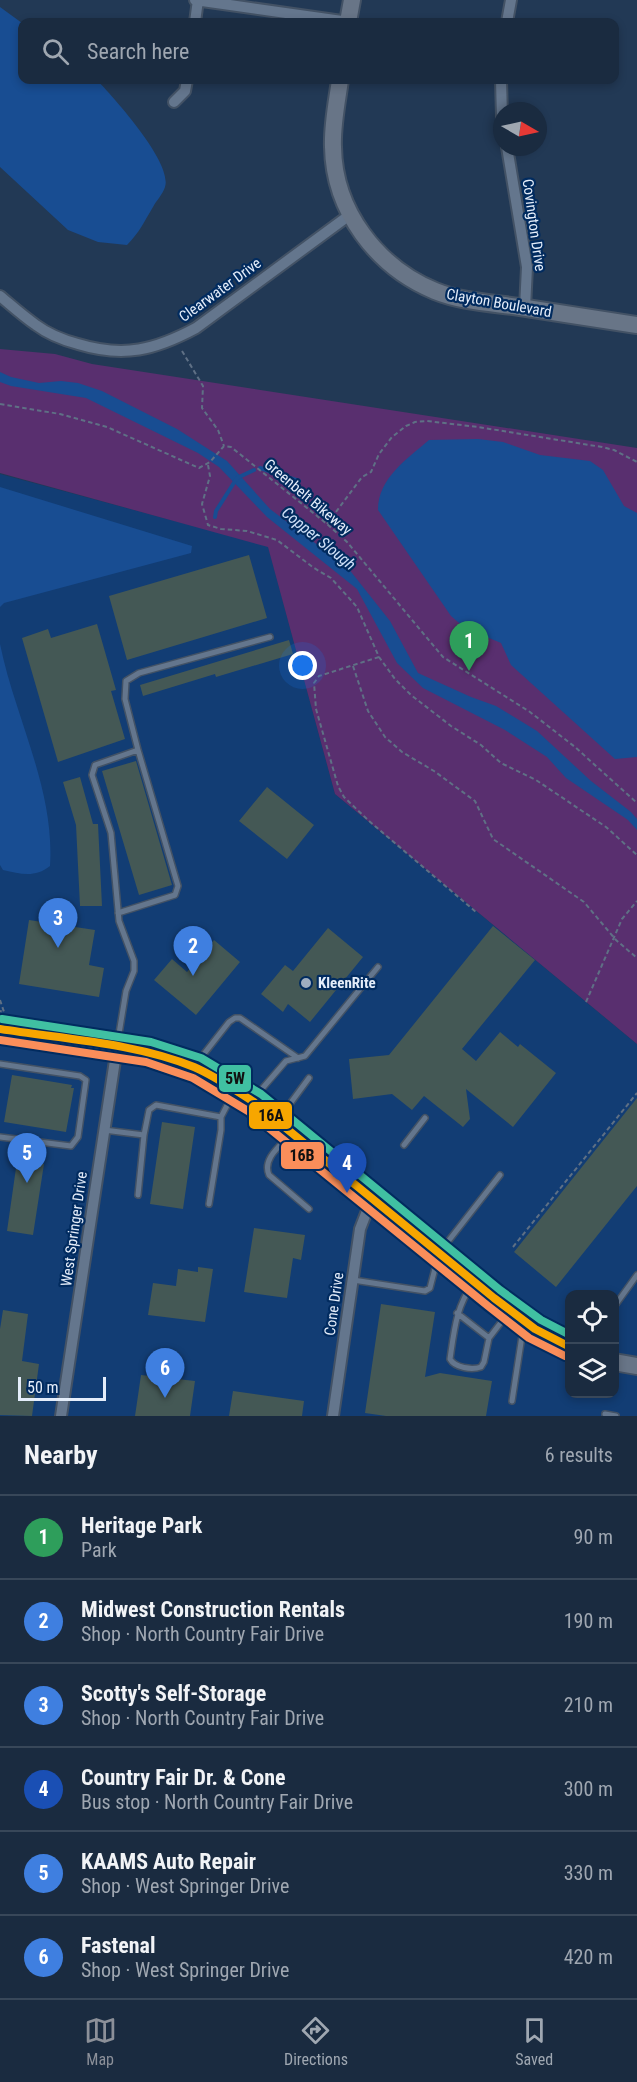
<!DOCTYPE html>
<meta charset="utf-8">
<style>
:root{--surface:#1a2b40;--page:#233347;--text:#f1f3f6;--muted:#9fa7b1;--line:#384759;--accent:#8c9099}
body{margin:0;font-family:"Roboto Condensed",sans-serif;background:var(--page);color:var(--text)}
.controls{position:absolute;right:18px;bottom:18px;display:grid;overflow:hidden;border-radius:12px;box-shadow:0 3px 9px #0003}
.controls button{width:54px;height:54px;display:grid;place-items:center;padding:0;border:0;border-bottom:2px solid var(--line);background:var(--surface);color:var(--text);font:30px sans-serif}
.compass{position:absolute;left:493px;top:102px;width:54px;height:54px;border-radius:50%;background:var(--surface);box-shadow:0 3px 9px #0003;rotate:99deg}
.scale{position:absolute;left:18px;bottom:15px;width:88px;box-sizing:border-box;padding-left:6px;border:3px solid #e4edfa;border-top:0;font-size:16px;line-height:21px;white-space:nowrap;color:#e4edfa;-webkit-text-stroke:4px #012b5f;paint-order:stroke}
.you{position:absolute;left:303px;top:666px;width:21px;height:21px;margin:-15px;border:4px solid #fff;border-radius:50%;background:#1a73e8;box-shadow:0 0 0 9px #1a73e833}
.badge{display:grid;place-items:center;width:39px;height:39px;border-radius:50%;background:var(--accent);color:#fff;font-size:20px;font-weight:700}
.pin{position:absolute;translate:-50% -50px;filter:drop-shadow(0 2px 3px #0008)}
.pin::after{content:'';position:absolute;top:32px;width:21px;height:18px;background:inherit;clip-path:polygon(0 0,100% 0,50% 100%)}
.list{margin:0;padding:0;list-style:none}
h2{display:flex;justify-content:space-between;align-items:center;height:78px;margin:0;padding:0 24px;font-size:26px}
h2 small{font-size:20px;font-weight:400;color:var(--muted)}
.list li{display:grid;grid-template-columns:39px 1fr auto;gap:18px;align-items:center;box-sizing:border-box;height:84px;padding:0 24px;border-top:2px solid var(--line)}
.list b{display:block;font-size:22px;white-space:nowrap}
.list p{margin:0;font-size:20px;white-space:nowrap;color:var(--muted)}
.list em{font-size:20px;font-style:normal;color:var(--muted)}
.icon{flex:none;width:33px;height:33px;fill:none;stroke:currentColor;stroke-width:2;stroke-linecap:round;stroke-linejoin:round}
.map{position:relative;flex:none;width:637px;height:1416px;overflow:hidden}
.search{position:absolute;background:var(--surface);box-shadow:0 3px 9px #0003;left:18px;right:18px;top:18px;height:66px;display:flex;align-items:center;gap:15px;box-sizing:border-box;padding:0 21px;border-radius:12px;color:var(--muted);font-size:22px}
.sheet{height:582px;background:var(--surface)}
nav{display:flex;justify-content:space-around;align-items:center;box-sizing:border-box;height:84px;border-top:2px solid var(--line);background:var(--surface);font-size:16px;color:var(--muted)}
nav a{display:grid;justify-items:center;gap:3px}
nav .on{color:var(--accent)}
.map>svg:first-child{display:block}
.built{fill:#123d74;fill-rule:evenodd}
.green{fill:#592f6f}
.water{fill:#184d92}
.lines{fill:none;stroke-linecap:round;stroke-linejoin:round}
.stream{stroke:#184d92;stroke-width:4}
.building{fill:#445855}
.lane-casing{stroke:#435265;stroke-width:8}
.street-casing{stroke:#435265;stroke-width:14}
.secondary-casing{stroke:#435265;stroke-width:20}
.path{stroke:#5f7085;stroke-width:2;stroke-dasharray:4.5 3;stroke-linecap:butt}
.lane{stroke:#64768d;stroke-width:5}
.street{stroke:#64768d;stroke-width:10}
.secondary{stroke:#687587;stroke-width:16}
.bus-1-casing{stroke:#012b5f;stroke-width:12}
.bus-2-casing{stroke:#012b5f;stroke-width:12}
.bus-3-casing{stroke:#012b5f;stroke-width:12}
.bus-1{stroke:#f7a600;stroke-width:8}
.bus-2{stroke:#fa8e5a;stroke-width:8}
.bus-3{stroke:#40c0a2;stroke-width:8}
.poi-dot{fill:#a0aec0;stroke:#012b5f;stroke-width:2}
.labels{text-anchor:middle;stroke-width:4.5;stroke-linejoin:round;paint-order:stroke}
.street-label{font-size:15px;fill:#e4edfa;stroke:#012b5f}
.poi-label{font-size:15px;font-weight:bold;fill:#e4edfa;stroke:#012b5f;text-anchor:start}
.water-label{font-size:16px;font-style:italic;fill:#cee0f8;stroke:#012b5f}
.line-badge{stroke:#012b5f;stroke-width:2}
.pale-badge-label{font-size:16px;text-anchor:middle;font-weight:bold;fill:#111}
</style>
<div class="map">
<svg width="637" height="1416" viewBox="0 0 637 1416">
<rect width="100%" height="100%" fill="#223955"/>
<path class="built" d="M0,474L268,546L335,794L637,1044V1416H0ZM570,1294H614V1394H570Z"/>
<path class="green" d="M0,349L55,354L92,364L637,448V1044L335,794L268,547L0,473Z"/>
<path class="water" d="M0,7L22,23V80H97C114,98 173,163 165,187C163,194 156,201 153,207C144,222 139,233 127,245L98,242L68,230L0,167Z
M0,372L11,377L39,383L61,381L78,383L102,391L177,429L227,461L270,509L348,568L390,621L418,673L471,697L496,706L537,731L591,781L631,812L637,819V830L628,820L566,778L547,757L505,730L423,688L397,663L357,589L267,517L219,467L198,453L86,398L11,386L0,382Z
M478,439L503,442L540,455L590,461L603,470L624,506L637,513V757L615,759L511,665L501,643L465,628L451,616L378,510C378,478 407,459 429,440Z
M0,487L192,546L191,553L4,603L0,607Z
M0,644C15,718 55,789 50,866C35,878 21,874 3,870L0,865Z"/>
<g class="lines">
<path class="stream" d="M260,468L299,481
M215,517L216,511L237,478L254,470"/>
</g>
<path class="building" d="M249,555L267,618L127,660L109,596Z
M97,624L116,690L111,691L125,739L58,762L22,638L48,629L51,638Z
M289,640L293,654L216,677L215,674L143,696L140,685Z
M136,761L172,885L139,895L102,771Z
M80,777L93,824H98L102,906H80L76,825L63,782Z
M267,787L314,825L287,859L239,821Z
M29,920L95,930L89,965L104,968L99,997L19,984Z
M493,926L535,960L462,1049L476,1061L500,1032L518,1047L520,1044L556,1073L513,1127L466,1089L470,1119L463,1127L424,1096L412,1110L392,1094L353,1099L349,1059L389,1055Z
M328,928L363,957L310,1022L288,1004L283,1012L261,994L285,965L293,971Z
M214,940L240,962L196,1015L154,980L172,959L187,972Z
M12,1075L72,1085L71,1088H74L66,1132L4,1122Z
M637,1098V1186L556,1287L514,1252Z
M162,1122L195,1127L183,1209L150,1204Z
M17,1161L44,1164L33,1235L7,1231Z
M254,1228L305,1235L301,1260L293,1258L287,1298L244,1292Z
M198,1267L213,1269L205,1322L148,1315L153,1283L176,1286L178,1269L198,1272Z
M381,1304L435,1312L425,1377L440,1373L492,1381L486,1416H386L365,1413Z
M3,1310L28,1314L22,1361L39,1364L32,1416L0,1415V1329Z
M141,1375L195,1381L190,1416H135Z
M233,1391L304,1401L302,1416H229Z"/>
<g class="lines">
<defs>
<path id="lane" d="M118,913L175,895L178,886L138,750
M117,1046L126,991L134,971V961L119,921L111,833L92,775L95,765L138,750L125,699L126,681L139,673L270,637
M0,1064L80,1076L86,1080L78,1137L71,1146L0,1137
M196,1064L229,1022L235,1018H240L298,1058
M254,1098L286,1061L305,1056L378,967
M278,1120L309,1078
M104,1130L144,1135L149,1110L156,1105L221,1117L234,1092
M290,1135C280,1146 262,1159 269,1175L309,1209
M404,1145L425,1118
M138,1195L144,1135
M209,1204L221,1130V1117
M353,1280L425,1291L430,1288L439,1253L500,1175
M614,1307L637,1275
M457,1313L489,1338L484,1362L481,1367C472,1370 455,1368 450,1359C454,1332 456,1306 473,1284
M489,1338L509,1312
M512,1401L522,1336L528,1326
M605,1414L616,1416"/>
<path id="street" d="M195,0L349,22
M195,22L198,0
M507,22L511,0
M501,80L502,117
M174,102L185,91L187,80
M507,147L527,267L525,308
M0,296C12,306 23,316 36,325C48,334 63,340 78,344C124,358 155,350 196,328L351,214
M61,1416L117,1047
M333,1416L360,1229L372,1198"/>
<path id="secondary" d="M348,22L352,0
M340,80C337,102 332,125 333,147C334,211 377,267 435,291C462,302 492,303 520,307C559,313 598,319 637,325
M0,1029L148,1052L178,1061L197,1068L226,1084L254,1102L494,1298L535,1329L570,1347
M614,1362L637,1366"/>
</defs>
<use href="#lane" class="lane-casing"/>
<use href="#street" class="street-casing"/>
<use href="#secondary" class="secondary-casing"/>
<path class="path" d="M182,351L203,386L202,408L218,430L224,446
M0,404L60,414L107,427L199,468L210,462L224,446L231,447L327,524L347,542L443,657L530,712L575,747L637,803
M208,465L210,476L202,504L208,525L221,529L247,531L277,540L314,568L331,578L357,607L379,657L395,679L411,695L451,726L481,745L501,763L536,780L606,827L637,855
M327,524L362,477L371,472L379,454L392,437L406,426L415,422L427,421L478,427L602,447L614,450L637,462
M379,657L319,676L314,683L316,709L338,786L344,797L369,821L476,912
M353,666L368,711L385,737L402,752L434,771L475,801L493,839L584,902L616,940L637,958
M0,1000L4,1012L0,1011
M586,1002L622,919L637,901
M513,1247L637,1093"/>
<use href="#lane" class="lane"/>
<use href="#street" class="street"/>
<use href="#secondary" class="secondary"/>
<defs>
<path id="bus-1" d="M0,1029C63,1039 136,1043 194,1067C215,1076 235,1090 254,1102L494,1298L535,1329L570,1347"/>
<path id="bus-2" d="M0,1040L146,1062L193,1078L248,1111L488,1306L529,1338L565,1356"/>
<path id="bus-3" d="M2,1019L151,1042L201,1058L261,1094L500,1290L541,1320L570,1335"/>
</defs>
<use href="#bus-1" class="bus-1-casing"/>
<use href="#bus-2" class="bus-2-casing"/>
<use href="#bus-3" class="bus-3-casing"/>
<use href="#bus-1" class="bus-1"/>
<use href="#bus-2" class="bus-2"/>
<use href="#bus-3" class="bus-3"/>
</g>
<circle class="poi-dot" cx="306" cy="983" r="6"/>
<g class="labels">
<g class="street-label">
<text transform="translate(534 225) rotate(82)" y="5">Covington Drive</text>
<text transform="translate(220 290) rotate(-36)" y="5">Clearwater Drive</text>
<text transform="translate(499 303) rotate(10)" y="5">Clayton Boulevard</text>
<text transform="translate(308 497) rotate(40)" y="5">Greenbelt Bikeway</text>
<text transform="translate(74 1229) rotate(-82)" y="5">West Springer Drive</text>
<text transform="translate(334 1304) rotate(-82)" y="5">Cone Drive</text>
</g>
<g class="poi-label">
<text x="318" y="988">KleenRite</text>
</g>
<g class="water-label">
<text transform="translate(319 538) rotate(39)" y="6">Copper Slough</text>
</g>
</g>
<g class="line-badge">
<rect x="218" y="1064" width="34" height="29" rx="6" fill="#40c0a2"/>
<rect x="248" y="1101" width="45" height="29" rx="6" fill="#f7a600"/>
<rect x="280" y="1141" width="45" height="29" rx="6" fill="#fa8e5a"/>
</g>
<g class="pale-badge-label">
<text x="235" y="1084">5W</text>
<text x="271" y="1121">16A</text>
<text x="302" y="1161">16B</text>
</g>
</svg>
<div class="controls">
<button><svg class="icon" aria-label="locate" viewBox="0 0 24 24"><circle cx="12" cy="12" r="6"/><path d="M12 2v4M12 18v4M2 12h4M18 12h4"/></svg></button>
<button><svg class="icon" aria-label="layers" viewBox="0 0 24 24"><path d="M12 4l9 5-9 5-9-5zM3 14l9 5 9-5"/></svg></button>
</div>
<svg class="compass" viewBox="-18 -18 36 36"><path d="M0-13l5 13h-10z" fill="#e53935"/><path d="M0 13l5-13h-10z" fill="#9fa7b1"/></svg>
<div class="scale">50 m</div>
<div class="you"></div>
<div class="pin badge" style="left:469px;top:671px;background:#2e9e5b">1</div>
<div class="pin badge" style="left:193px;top:976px;background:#3f7fe0">2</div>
<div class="pin badge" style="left:58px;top:948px;background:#3f7fe0">3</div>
<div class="pin badge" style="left:347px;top:1193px;background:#1a4fb4">4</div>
<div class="pin badge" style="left:27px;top:1183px;background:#3f7fe0">5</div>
<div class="pin badge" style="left:165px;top:1398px;background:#3f7fe0">6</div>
<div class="search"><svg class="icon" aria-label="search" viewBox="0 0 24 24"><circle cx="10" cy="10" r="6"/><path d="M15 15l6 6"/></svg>Search here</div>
</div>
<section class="sheet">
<h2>Nearby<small>6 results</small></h2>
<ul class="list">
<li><span class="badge" style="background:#2e9e5b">1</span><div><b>Heritage Park</b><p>Park</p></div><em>90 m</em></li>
<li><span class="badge" style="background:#3f7fe0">2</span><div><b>Midwest Construction Rentals</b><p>Shop · North Country Fair Drive</p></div><em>190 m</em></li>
<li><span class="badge" style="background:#3f7fe0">3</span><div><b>Scotty's Self-Storage</b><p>Shop · North Country Fair Drive</p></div><em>210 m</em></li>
<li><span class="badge" style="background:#1a4fb4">4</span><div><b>Country Fair Dr. &amp; Cone</b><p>Bus stop · North Country Fair Drive</p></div><em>300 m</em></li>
<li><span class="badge" style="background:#3f7fe0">5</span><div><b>KAAMS Auto Repair</b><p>Shop · West Springer Drive</p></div><em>330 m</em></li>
<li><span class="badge" style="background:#3f7fe0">6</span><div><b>Fastenal</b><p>Shop · West Springer Drive</p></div><em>420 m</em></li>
</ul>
</section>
<nav>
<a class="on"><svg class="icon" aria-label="map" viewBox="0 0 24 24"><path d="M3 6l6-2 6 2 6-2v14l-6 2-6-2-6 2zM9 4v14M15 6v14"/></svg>Map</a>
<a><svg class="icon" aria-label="directions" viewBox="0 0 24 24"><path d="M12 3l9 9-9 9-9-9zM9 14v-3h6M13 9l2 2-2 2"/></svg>Directions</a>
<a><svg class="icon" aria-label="saved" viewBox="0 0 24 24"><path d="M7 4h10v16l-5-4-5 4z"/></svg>Saved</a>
</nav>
